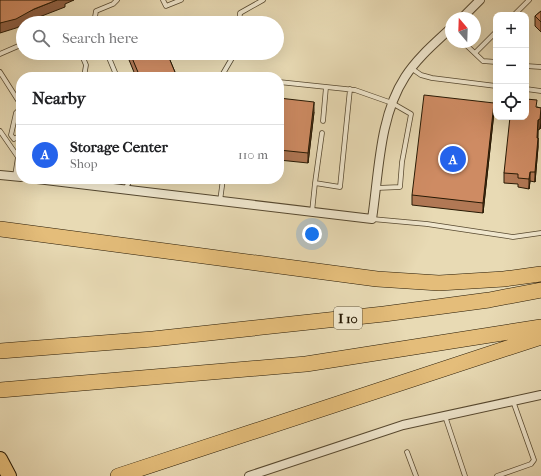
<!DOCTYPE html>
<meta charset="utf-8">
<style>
:root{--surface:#fff;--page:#f6f6f6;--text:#202124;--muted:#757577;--line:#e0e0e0;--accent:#2563eb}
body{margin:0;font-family:"IM FELL French Canon",serif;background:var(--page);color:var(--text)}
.controls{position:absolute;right:12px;top:12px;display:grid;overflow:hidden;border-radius:8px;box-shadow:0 4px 16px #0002}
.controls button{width:36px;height:36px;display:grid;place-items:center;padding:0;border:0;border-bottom:1px solid var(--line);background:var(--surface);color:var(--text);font:20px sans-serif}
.compass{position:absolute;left:445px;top:12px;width:36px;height:36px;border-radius:50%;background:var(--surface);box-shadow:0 4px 16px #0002;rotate:341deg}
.you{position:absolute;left:312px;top:234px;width:14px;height:14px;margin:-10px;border:3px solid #fff;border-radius:50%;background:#1a73e8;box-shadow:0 0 0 6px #1a73e833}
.badge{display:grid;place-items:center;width:26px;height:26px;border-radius:50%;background:var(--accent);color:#fff;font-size:13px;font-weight:700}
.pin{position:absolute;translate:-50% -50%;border:2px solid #fff;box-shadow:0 1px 4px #0006}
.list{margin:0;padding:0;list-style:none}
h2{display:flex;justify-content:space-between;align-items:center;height:52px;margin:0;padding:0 16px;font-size:17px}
h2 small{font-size:13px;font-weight:400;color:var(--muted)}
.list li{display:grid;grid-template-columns:26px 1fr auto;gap:12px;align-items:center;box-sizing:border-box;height:60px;padding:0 16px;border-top:1px solid var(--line)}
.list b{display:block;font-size:15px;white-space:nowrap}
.list p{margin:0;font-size:13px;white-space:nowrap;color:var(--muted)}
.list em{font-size:13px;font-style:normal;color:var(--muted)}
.icon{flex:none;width:22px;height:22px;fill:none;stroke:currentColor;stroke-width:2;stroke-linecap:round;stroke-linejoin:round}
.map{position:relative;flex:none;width:541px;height:476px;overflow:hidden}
.search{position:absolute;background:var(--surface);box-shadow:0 4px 16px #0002;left:16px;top:16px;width:268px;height:44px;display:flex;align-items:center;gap:10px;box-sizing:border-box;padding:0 14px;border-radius:22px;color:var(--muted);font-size:15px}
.panel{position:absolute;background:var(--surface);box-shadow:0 4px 16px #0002;left:16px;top:72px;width:268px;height:112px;border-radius:16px}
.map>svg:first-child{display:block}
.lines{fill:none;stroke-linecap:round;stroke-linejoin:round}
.service-casing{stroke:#574930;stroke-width:5.5}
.minor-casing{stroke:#574930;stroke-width:10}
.trunk-casing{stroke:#271904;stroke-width:16}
.motorway-casing{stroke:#271904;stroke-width:16}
.service{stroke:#f0e7ce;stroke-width:4}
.minor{stroke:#f0e7ce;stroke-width:8}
.trunk{stroke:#e4bd7a;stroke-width:14}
.motorway{stroke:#e4bd7a;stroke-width:15}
.wall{fill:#b17855;stroke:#271904}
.shaded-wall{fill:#906145;stroke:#271904}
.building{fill:#ce8b63;stroke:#271904}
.labels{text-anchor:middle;stroke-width:3;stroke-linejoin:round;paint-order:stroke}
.shield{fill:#f0e7ce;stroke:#635741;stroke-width:1}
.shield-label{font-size:13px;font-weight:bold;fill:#271904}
</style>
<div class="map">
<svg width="541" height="476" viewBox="0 0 541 476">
<rect width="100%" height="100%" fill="#e8dab4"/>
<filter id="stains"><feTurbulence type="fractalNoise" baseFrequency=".005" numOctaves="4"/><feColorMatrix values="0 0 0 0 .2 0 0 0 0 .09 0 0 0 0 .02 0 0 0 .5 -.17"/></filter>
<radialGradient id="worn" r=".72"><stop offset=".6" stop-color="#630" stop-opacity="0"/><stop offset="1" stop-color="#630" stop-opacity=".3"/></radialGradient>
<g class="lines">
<defs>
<path id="service" d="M163,0L166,6L181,0
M514,15L529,0
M94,23L96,11L113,4L117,0
M239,23L240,13L263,0
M463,42L483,61L496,62
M81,53L86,65L84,77
M107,53L117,77
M475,53L496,32
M0,54L23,44
M526,66L541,67
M411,68L421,75L432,78L496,86
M0,72L21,105
M221,77L235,53
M279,82L355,90L392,103L411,114L402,162L400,187L377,188
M526,89L541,91
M21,105L20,109L16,113L11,135L14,139L19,136L21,128
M323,121L326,87
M0,131L18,157L15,176
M315,183L322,133
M125,189L131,179
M220,201L223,179
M312,212L315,183L340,187L350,89
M372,219L427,224L513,237L541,233
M445,416L465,476
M407,452L416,476
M497,476L531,464L534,460L513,401"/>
<path id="minor" d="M462,18L480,0
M0,175L21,177
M37,179L372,219C379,173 379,117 405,77C417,58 435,43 451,28
M249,476L403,425L541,395"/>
<path id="trunk" d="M0,459L9,476"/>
<path id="motorway" d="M0,229L377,279L439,283L504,279L541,274
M0,351L153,339L384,314L489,300L541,290
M0,390L306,364L541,327
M118,476L541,337"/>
</defs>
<use href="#service" class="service-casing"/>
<use href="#minor" class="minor-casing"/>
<use href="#trunk" class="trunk-casing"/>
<use href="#motorway" class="motorway-casing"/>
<use href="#service" class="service"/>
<use href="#minor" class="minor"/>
<use href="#trunk" class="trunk"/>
<use href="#motorway" class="motorway"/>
</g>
<path class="wall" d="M541,11V32L535,26V16Z
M127,53H167L177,77H136L127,55Z
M179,53H191L181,58Z
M279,98L314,112L308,163L279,160Z
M537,107L541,108V123L540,129L538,130V147L535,182L530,181L529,189L518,187V184L504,183V173Z
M494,112L483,213L412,205V195Z"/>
<path class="shaded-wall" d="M57,0H74L65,4V7L34,19L26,23H23V25L16,28L0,33V23Z
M181,53H191L181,58Z
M314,102V112L308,163V153Z
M494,103V112L483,213V203Z
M541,113V123L540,129V119Z
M538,120V130L537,147V138Z
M538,138V147L535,182V172Z
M530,172V181L529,189V179Z"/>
<path class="building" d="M0,0H57L34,9L16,19L0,23Z
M541,11V22L535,16Z
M198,18L201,23H189Z
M130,53H167L177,77H140Z
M424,95L494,103L483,203L412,195Z
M279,98L314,102L308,153L279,150Z
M526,99L537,100L536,107L541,108L540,119L538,120L537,138H538L535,172H530L529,179L518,178V174L504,173L510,117H526Z"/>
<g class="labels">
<rect class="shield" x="334" y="307" width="28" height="22" rx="3"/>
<g class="shield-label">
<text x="348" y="323">I 10</text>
</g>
</g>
<rect width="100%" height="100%" filter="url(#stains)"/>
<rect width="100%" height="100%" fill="url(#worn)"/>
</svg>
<div class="controls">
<button>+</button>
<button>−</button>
<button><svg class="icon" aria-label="locate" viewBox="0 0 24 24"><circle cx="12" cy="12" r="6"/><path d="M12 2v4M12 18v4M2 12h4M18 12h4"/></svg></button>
</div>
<svg class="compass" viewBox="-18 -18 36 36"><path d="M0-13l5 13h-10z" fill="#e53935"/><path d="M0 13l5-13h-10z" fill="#757577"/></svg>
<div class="you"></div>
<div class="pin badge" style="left:453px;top:159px">A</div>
<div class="search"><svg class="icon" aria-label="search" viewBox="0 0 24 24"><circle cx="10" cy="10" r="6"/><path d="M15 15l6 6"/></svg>Search here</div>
<section class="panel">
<h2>Nearby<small></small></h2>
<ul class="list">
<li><span class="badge">A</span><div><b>Storage Center</b><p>Shop</p></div><em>110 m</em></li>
</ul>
</section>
</div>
